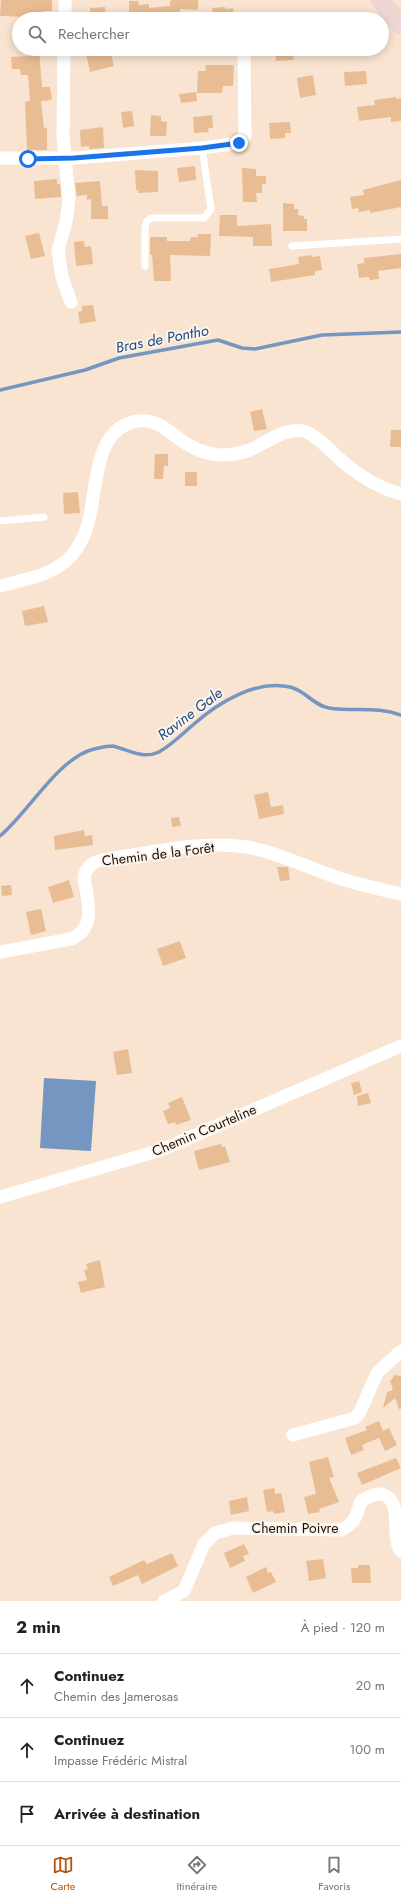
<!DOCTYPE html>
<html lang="fr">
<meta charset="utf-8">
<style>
:root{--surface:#fff;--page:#f6f6f6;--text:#222;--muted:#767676;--line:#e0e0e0;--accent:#b45309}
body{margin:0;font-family:Jost,sans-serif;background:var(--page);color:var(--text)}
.stop{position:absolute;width:12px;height:12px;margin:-9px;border:3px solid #1a73e8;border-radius:50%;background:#fff}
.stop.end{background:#1a73e8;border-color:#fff;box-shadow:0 1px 4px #0008}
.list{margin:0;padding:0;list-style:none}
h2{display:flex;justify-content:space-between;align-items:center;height:52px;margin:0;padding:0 16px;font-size:17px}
h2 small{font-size:13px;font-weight:400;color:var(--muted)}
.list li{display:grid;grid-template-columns:26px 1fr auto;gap:12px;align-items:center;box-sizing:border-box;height:64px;padding:0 16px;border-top:1px solid var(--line)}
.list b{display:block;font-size:15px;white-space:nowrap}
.list p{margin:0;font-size:13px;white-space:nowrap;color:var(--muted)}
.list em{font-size:13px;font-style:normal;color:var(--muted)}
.icon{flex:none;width:22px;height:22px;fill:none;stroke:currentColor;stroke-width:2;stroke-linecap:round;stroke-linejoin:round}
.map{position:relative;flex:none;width:401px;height:1601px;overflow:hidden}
.search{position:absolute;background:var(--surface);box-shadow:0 2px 10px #0003;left:12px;right:12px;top:12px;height:44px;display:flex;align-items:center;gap:10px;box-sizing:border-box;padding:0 14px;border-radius:22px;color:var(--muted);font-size:15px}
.sheet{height:244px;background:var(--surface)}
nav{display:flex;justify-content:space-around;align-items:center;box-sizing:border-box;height:56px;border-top:1px solid var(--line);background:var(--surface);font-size:11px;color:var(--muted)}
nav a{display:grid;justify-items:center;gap:2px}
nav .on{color:var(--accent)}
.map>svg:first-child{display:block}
.water{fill:#7596c0}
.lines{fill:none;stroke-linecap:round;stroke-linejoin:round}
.stream{stroke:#7596c0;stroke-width:3.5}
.building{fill:#e8bd94}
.lane{stroke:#fff;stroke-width:7}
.street{stroke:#fff;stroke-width:13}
.secondary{stroke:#eed6d4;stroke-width:19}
.route{stroke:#1a73e8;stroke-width:5}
.labels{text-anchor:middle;stroke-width:4;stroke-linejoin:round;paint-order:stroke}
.street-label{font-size:14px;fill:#17100a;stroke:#fdf4ec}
.water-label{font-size:15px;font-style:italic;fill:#214d84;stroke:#fdf4ec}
</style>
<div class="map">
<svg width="401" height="1601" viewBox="0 0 401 1601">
<rect width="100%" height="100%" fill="#f9e4d1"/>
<path class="water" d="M44,1078L96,1081L91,1151L40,1148Z"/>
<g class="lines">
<path class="stream" d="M0,390L85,370L119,358L218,340L242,348L255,349L322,335L401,332
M0,836C29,812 58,758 94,749C99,748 107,746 112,746C128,749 142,760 159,752C173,744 182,734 194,724C218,703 256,679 290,687C305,690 314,706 329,708C353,712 377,706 401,715"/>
</g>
<path class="building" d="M1,0H52V11H44L43,13H31V17L0,16Z
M174,0H198V10L180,9L181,19H129V1H138L139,5L149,4V8L170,6V1Z
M105,7L106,19H91L90,8Z
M225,7V9L233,8L234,19H214L212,8Z
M28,49H39L42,87H50L52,100L41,101L44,128H47V150H27L25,102L30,101L28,75H21L20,69H12L11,57L29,56Z
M90,49H110L114,66L90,72L86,54L91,53Z
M275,49H292L294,60L276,61Z
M205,65H234L233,86H223L222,93H197L198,71H206Z
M366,71L367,84L345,86L344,72Z
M313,75L316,95L300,98L297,78Z
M196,92L197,101L181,103L179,94Z
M396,97V99L401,98V121L391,122V117L359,121L357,107L375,105L374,100Z
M132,111L134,126L123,128L121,112Z
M151,115L161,116V121L167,122L166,136H150Z
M212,115L213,128H208L209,132L194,133L193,117Z
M290,122L291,133H285V138L270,139L269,123Z
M103,127L104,148L89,149V146L81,147L80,130Z
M195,166L196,180L179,182L177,168Z
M242,168L256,169V176H266V184H262V193H256L257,202H243Z
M135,170L158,171V192L138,193V190H136Z
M57,179V184H60L61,197L35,199L34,181Z
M401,180V207L370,213V210L359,212L358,208L352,209L350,197L364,195L363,190Z
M100,181L102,206H108V219H91V199L87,200V195L77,196L75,183Z
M283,203L294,204V209H298V215L304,216V219H307V231H283Z
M220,215H237V226L271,224L272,246H253V237L219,236Z
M39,233L45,256L31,259L25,236Z
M198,234H211L210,256L170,255L171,281H154L152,255H150V237H167V241H190L191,237H198Z
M84,241L85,247L91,246L93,264L76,266L74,242Z
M401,254V268L378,271L379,279L370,280L369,277L359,278L357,264L364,263V258Z
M311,255L312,257L320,256L322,270L315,271V275L271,282L269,269L299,264L298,257Z
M93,305L96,321L80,324L78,312L82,311V306Z
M262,409L267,429L254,431L250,412Z
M391,430H401V447H390Z
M155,454H168V466H164L163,479H154Z
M185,472H197V486H185Z
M78,492L80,513L64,514L63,493Z
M44,606L48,622L25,626L22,611Z
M268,792L271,807L283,805L284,814L259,819L254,795Z
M179,817L181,826L172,827L171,818Z
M84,830L85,836L92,835L93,845L55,850L54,836Z
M277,867H288L290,880L280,881Z
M69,880L74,897L53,903L48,887Z
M11,885L12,895L2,896L1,886Z
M41,909L46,931L31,935L26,912Z
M180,941L186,958L163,966L157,949Z
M128,1049L132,1073L117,1075L113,1052Z
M359,1081L362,1092L354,1095L351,1083Z
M368,1093L371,1103L358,1106L357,1096Z
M182,1097L191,1120L176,1125L175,1122L168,1124L163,1111L170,1108L168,1103Z
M221,1144L222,1147L225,1146L230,1162L199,1170L194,1151Z
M100,1260L105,1287L81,1293L78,1282L87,1280L84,1270L88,1269L86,1264Z
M395,1375L401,1376V1409H399L395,1398L383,1408L387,1392L393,1390L390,1381Z
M379,1421L383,1431L389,1428L397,1445L385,1451L379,1438L362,1445L364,1450L351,1455L345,1438L367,1430L365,1427Z
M328,1457L334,1477L329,1478L339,1502L319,1509L320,1512L308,1514L304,1497L316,1494L309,1462Z
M396,1458L401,1468L362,1485L357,1473Z
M274,1488L275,1494L281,1493L285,1512L274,1514L273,1511L267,1512L263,1490Z
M247,1497L249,1511L231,1515L229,1501Z
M244,1544L249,1554L243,1556L245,1561L230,1568L224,1553Z
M172,1553L178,1566L142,1584L138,1575L113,1586L109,1577L144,1560L147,1564Z
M323,1559L326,1578L309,1581L306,1561Z
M358,1565H370L371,1583H352L351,1568H358Z
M266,1567L268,1573L271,1572L276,1582L253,1593L246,1577Z"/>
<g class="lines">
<path class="lane" d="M292,246L401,239
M145,266V227L147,221L151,218H204L211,209L202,148
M0,521L44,517"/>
<path class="street" d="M65,19V0
M64,49L63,136L69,199L66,222L58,250L62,277L71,302
M0,158H74L202,148L239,143L245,136L244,49
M0,586C25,579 53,576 71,556C78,548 84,537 87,527C98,495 91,426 139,421C161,419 172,436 189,445C198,451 209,454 220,455C229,455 238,454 247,451C264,445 284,427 303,431C317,434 336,457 348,466C363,478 382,489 401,494
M0,952L71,939C98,927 87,901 84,877C86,868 92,862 102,860C148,853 201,840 247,847C280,853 308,868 339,878C359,885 380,889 401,894
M0,1197L161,1150L401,1046
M293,1435L355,1418L360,1412L377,1373L401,1351
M164,1601L184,1591L204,1544L215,1533L233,1528L341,1530C356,1523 356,1516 361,1501C371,1496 379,1490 389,1498C401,1510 391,1537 401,1551"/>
<path class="secondary" d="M380,0L401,25"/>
</g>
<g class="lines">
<path class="route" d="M28,159L74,158L202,148L239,143"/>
</g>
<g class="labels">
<g class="street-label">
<text transform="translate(158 854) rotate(-7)" y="5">Chemin de la Forêt</text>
<text transform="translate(204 1130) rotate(-23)" y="5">Chemin Courteline</text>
<text x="295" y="1533">Chemin Poivre</text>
</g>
<g class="water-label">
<text transform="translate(162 339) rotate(-11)" y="5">Bras de Pontho</text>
<text transform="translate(190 714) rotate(-37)" y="5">Ravine Gale</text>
</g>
</g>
</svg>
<div class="stop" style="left:28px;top:159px"></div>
<div class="stop end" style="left:239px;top:143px"></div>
<div class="search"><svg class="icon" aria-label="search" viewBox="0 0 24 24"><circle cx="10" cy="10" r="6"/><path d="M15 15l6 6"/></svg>Rechercher</div>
</div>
<section class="sheet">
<h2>2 min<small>À pied · 120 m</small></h2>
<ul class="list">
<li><svg class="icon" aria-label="ahead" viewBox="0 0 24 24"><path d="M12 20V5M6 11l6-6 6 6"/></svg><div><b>Continuez</b><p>Chemin des Jamerosas</p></div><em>20 m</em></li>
<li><svg class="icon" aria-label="ahead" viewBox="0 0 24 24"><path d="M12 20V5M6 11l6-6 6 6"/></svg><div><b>Continuez</b><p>Impasse Frédéric Mistral</p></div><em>100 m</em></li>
<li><svg class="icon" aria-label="arrive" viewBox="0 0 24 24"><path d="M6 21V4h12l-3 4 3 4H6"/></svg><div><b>Arrivée à destination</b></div></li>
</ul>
</section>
<nav>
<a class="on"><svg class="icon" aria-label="map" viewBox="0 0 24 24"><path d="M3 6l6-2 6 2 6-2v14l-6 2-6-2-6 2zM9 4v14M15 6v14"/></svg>Carte</a>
<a><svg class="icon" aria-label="directions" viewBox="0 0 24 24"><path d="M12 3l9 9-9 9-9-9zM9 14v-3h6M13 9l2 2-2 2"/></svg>Itinéraire</a>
<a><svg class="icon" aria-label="saved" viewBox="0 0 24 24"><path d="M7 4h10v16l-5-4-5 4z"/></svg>Favoris</a>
</nav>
